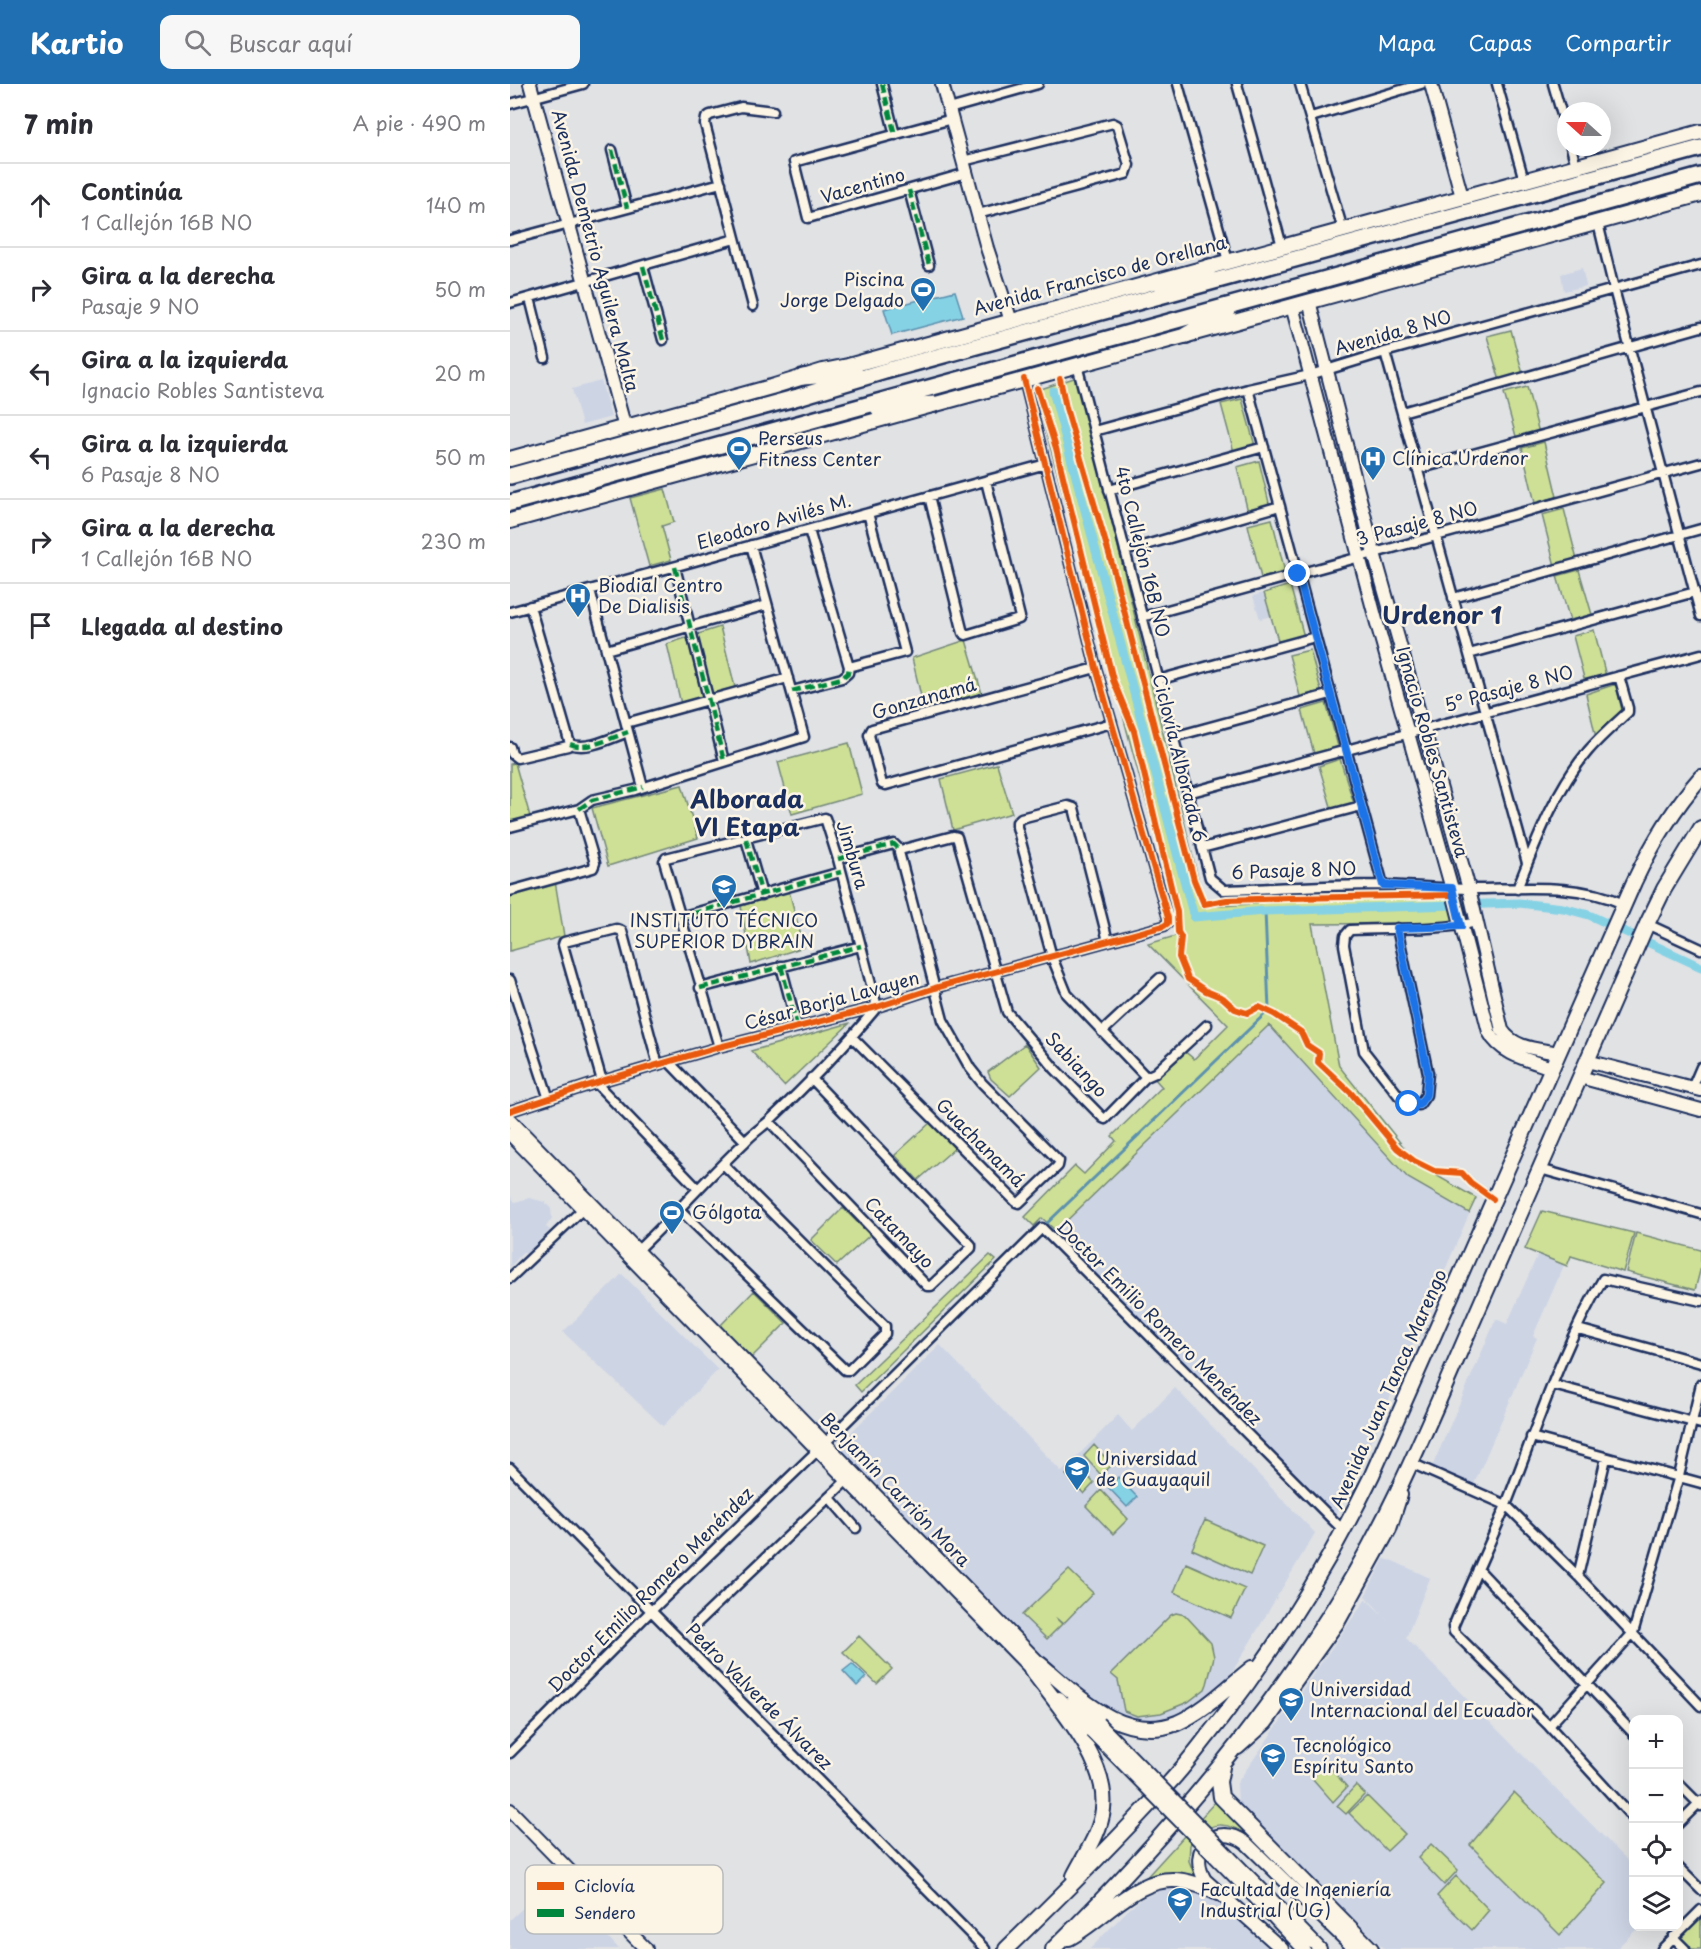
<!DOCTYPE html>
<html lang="es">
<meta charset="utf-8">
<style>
:root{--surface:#fff;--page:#f7f7f7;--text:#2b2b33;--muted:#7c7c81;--line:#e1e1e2;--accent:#1f6fb2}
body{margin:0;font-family:"Playpen Sans",sans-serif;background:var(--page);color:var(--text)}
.controls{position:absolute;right:18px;bottom:18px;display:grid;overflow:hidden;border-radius:12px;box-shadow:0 6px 24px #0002}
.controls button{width:54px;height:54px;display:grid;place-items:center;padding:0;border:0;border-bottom:2px solid var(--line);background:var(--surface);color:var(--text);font:30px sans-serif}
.compass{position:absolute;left:1047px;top:18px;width:54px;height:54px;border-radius:50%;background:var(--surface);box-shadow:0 6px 24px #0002;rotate:291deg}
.stop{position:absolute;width:18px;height:18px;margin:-14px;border:4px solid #1a73e8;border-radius:50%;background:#fff}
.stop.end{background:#1a73e8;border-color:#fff;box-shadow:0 2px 6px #0008}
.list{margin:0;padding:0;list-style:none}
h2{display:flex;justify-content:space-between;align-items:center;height:78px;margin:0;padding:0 24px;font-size:26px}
h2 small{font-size:20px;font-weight:400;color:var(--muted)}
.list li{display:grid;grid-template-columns:39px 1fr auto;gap:18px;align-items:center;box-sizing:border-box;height:84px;padding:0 24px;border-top:2px solid var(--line)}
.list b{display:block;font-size:22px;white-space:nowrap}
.list p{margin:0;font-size:20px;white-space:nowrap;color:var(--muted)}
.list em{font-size:20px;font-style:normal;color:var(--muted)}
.icon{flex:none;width:33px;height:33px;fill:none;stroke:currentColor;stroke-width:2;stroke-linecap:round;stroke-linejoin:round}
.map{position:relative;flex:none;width:1191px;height:1865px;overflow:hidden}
header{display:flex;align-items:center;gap:36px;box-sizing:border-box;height:84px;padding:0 30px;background:var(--accent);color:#fff}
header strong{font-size:28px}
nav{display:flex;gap:33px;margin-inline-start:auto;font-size:21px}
.search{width:420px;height:54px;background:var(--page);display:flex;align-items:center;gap:15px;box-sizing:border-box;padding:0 21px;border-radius:12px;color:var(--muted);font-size:22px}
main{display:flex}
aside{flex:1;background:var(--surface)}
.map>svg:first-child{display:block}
.built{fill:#cdd4e4}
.green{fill:#cee095;stroke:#74887a;stroke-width:1.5}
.water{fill:#86d2e5;stroke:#5b91af;stroke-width:1.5}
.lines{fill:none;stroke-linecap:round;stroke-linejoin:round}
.stream{stroke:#5b91af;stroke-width:3}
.canal{stroke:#86d2e5;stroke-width:9}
.street-casing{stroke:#1b2f5e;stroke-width:13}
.secondary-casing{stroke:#1b2f5e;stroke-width:16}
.primary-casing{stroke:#1b2f5e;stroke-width:18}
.highway-casing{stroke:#1b2f5e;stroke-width:20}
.street{stroke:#fcf5e5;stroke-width:8}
.secondary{stroke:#fcf5e5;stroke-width:12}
.primary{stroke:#fcf5e5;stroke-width:14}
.highway{stroke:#fcf5e5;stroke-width:15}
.secondary-bridge-casing{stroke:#1b2f5e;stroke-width:16;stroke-linecap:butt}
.secondary-bridge{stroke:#fcf5e5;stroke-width:12}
.quiet{stroke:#00873e;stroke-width:4.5;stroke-dasharray:9 4.5;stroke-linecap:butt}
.cycleway-casing{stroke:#fcf5e5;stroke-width:10}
.cycleway{stroke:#e8590c;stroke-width:6}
.route{stroke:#1a73e8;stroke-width:8}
.labels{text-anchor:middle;stroke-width:5;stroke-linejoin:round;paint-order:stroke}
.street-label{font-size:18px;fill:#1b2f5e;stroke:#fcf5e5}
.poi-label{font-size:18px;fill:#1b2f5e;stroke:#fcf5e5;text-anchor:start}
.district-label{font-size:24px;font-weight:bold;fill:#1b2f5e;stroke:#fcf5e5}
.key{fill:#fcf5e5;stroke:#b8babc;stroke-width:1.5}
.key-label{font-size:16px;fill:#1b2f5e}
</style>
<header>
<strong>Kartio</strong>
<div class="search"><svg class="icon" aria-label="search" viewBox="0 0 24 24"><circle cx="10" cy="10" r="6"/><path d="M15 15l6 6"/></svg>Buscar aquí</div>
<nav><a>Mapa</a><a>Capas</a><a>Compartir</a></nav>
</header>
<main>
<aside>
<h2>7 min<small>A pie · 490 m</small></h2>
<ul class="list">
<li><svg class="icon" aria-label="ahead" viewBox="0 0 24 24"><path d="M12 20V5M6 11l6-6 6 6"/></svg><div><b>Continúa</b><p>1 Callejón 16B NO</p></div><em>140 m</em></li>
<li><svg class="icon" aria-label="right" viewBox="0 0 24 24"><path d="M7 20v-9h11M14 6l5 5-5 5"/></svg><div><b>Gira a la derecha</b><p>Pasaje 9 NO</p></div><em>50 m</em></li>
<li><svg class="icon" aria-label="left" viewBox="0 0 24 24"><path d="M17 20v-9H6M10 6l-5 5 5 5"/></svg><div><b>Gira a la izquierda</b><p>Ignacio Robles Santisteva</p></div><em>20 m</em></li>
<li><svg class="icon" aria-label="left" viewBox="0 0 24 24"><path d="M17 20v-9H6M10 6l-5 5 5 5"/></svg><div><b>Gira a la izquierda</b><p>6 Pasaje 8 NO</p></div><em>50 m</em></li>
<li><svg class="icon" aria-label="right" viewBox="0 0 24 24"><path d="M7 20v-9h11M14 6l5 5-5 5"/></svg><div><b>Gira a la derecha</b><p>1 Callejón 16B NO</p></div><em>230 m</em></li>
<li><svg class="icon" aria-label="arrive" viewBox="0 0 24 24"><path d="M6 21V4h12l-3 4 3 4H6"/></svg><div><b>Llegada al destino</b></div></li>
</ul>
</aside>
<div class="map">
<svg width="1191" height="1865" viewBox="0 0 1191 1865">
<rect width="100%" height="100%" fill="#e0e2e4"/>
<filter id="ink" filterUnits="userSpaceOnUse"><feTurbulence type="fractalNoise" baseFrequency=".0167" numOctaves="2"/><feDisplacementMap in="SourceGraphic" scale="12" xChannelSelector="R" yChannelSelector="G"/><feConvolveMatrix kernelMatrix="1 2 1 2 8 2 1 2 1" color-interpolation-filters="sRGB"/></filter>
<g filter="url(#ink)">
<path class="built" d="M1072,184L1076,202L1054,207L1051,190Z
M91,297L101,333L72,341L62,305Z
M754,509L761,532L750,535L743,512Z
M757,937L902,1082L966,1114L866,1346L820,1443L535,1147Z
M0,1112L5,1118L19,1114L35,1118L41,1125L42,1134L36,1143L40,1146L16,1170L13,1168L0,1183Z
M1028,1170L1054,1181L1023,1252L1027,1254L964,1400L922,1383L986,1235L997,1240Z
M112,1190L208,1286L153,1342L53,1248Z
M430,1261L552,1388L608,1331L622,1347L665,1304L805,1449L727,1580L715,1598L698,1614L672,1630L650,1637H629L591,1619L534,1575L485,1522L324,1365Z
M874,1475L883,1477L920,1494L896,1554L1123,1782L1124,1842L1129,1843L1106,1865H875L728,1721L727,1699L856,1515L878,1536L855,1512Z
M44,1795L109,1865H0V1836Z
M675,1804L706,1813L720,1825L759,1865H580L617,1827L631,1815L654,1805Z"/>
<path class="green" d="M1001,246L1013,290L990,297L977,252Z
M567,293L695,823L790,817L941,815L946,839L802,840L829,982L908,1081L966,1114L959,1129L898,1094L759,941L546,1147L532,1134L524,1142L515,1133L565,1082L574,1090L606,1057L602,1052L652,1003L644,994L673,966L684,975L718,941L638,860L672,850L525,307Z
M1017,303L1029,349L1007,356L994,309Z
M732,315L745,362L724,368L711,320Z
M1034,358L1047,413L1025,419L1012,364Z
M749,377L760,423L738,428L727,383Z
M155,405L164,438L152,442L161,476L139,482L120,414Z
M1054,425L1067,476L1045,482L1032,431Z
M762,435L775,488L751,494L738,441Z
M1069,486L1083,534L1061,540L1047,492Z
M780,501L794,553L769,560L754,509Z
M210,543L225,603L171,620L157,560Z
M1084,546L1096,592L1075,598L1063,552Z
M456,556L473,613L415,629L402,574Z
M800,566L812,610L791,616L779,571Z
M1106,600L1112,626L1094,642L1086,654L1076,610Z
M816,619L829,666L805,673L792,626Z
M339,659L352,710L282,730L268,678Z
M830,675L844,720L822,726L809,682Z
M5,679L21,736L0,742V680Z
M487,680L502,729L443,746L431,695Z
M172,701L188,754L98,782L82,724Z
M45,797L54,852L0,867V809Z
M279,807L294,863L241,880L231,822Z
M340,939L274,1002L241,967Z
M515,960L531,983L500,1012L481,995L478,988Z
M421,1038L445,1064L408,1096L385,1071Z
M333,1124L360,1151L327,1181L301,1156Z
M1032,1127L1124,1149L1113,1188L1061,1172L1057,1182L1015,1165Z
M1126,1149L1191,1166V1183L1185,1206L1116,1188Z
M480,1171L486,1176L351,1308L345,1301Z
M244,1207L276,1239L238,1277L208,1244Z
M584,1361L602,1381L591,1391L574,1372Z
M566,1380L584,1399L574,1410L556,1391Z
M591,1406L618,1435L603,1450L576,1422Z
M695,1436L753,1462L740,1491L682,1465Z
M676,1479L735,1505L721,1534L664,1508Z
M559,1486L583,1509L553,1540L546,1534L552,1540L537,1555L512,1531Z
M666,1529L675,1531L701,1559L704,1573L697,1600L695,1605L678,1618L651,1629L627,1632L614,1627L608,1596L601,1590L661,1531Z
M349,1552L382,1585L367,1600L333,1568Z
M816,1679L837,1703L823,1718L802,1694Z
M846,1701L855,1710L836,1730L827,1722Z
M1004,1708L1097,1799L1050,1851L960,1761Z
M857,1712L895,1750L877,1767L839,1729Z
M706,1717L741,1755C719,1736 697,1735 680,1761L679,1777L685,1792L648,1790L634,1796Z
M921,1760L948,1786L934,1801L908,1774Z
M946,1792L979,1826L962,1846L927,1812Z
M1191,1831V1865H1181L1169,1854Z"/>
<path class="water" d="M445,207L453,232L382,251L374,225Z
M608,1393L627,1413L617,1423L598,1403Z
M342,1580L356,1593L347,1602L333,1587Z"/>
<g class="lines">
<path class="stream" d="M533,1143L759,926L755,827"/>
<path class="canal" d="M543,307L684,833L755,827L1009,819L1053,824L1079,831L1191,883"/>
<defs>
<path id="street" d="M372,0L385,51
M668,0L718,177
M727,0L772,162
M790,0L833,146
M987,0L1014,96
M1043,0L1056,45
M0,20L73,0
M439,25L528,0
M801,33L911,0
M442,35L284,78L298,134L457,89
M1061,63L1066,82
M102,66L117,124
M453,77L603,39L607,41L619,81L616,90L468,130
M399,106L419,181
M1088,139L1104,205L1191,532
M0,156L211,99
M133,182L153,256
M20,214L35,274
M0,219L225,155
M243,222L195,40L196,34L200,31L231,23L263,27
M875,268L1017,779
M567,281L700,794L714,806C767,804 820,801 874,801C903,802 932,805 961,805C1012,805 1066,798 1114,820
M738,305L873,801
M892,328L1191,243
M584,347L738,305L800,291L875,268L1191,181
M908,385L1191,308
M599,406L754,363
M419,412L453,549L456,551L509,535L510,533L476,397
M299,446L339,583
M615,467L770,422
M165,483L214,677
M80,506L133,703
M943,514L1191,445
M20,522L60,660
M0,528L536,380
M632,533L1191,379
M96,566L257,521
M959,570L1185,508
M339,583L395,568L358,429
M586,584L362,645L359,651L372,700L376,701L602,639
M648,596L805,553
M282,607L332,594L338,589L339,583
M116,639L278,594
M663,653L821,610
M60,660C77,667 101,654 118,648
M0,663L2,670L7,674L58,662L60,660
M678,709L1191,570
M69,725L82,716L125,706L294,653L241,461
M0,743L69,725
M236,755L252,811
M692,764L851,722
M390,766L443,752L447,753L497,928L545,985L593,1034L595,1035L636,993
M328,775L384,760L390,766
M1007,805C1026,758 1045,706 1078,667C1090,653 1104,641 1118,628V624L1109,592
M0,807L83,784L85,779L69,725
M170,833L331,788
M1137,840L1191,865
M887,844L918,989L916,1011L909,1021L899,1020L889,1012L854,967L834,861L835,852L840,846C881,844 926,847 967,838
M598,857L564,724L558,722L511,734L507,738V743L542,873L557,910L636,993
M271,882L287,942
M0,896L39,1015
M190,904L351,862
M592,948L650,894
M342,953L506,1118L509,1119L548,1082L549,1077L472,999L460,984L433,936L389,768L390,766
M159,978L235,1057
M636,993L645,989L697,941
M92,997L53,861L54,858L106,845L112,847L148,981
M86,999L187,1104
M1182,1004L1191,983
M0,1027L92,997L209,963L367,923L425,904L654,842L658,839V834L586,584L514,295
M259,1037L417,1202H421L461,1164V1161L301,994
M1030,1085L1191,1130
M170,1126L335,1286H339L375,1250V1242L213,1080
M128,1166C165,1131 198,1093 235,1058C242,1050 251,1044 259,1037C297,1001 334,963 367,923L328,775L315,734L156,774L154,777L209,963
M0,1194L73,1125
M1068,1245L1191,1279
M1043,1301L1191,1340
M1021,1353L1191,1399
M314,1360L532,1144L834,1447
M901,1379L996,1421L1068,1492L1191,1622
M0,1384L475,1865
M319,1413L346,1444
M968,1485L1124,1650
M1068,1492L1096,1374
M186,1540L336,1397
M1039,1642L1123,1549L1169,1392L1191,1300
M0,1669L141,1527L307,1367
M1168,1699L1191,1722
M1124,1735L1039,1642L944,1548L943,1543C960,1502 979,1462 996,1421C1026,1345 1051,1265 1093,1195L1191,1217
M1168,1740L1191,1717
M1168,1783L1191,1806
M1163,1853L1175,1865
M1152,1865L1191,1826"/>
<path id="secondary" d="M20,0L115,344
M432,0L477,164L501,237
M921,0L952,113
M799,217L864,469L959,805L992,946C1004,965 1029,965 1048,969
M782,222L866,536L942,805L979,948C991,971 1019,976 1042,984
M1077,977L1191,1006
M1070,993L1191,1026
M0,1036L537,1587
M0,1050L527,1591
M549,1614L581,1647
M564,1615L588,1639
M728,1664L756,1639L829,1537L880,1445L891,1411
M0,1726L136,1865
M746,1800L810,1865
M739,1807L794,1865
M772,1865L695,1796C676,1764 707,1737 736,1759L845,1865"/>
<path id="primary" d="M0,375L261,303L313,287L338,282L1191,48
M0,437L1191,110
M530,1580C568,1612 613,1660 667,1639C695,1627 719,1602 742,1584
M521,1585C548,1622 599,1677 593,1725C591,1748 574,1772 564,1792
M712,1683L709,1698L711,1713L861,1865
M559,1854C595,1835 628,1789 673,1797C685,1799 697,1804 708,1809
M496,1865C552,1811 607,1756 659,1699C678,1679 694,1656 711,1635C770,1559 820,1477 862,1391L1124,798C1142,760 1163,725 1191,693
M543,1865C645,1764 740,1655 818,1533C877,1442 918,1341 961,1242C1020,1108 1079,974 1137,840L1154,805L1191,744"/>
<path id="highway" d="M653,204L700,183
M676,251L718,227
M293,293L345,289
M368,324L424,320
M0,392L288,313L375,287L1191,64
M0,419L1191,92"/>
</defs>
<use href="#street" class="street-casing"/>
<use href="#secondary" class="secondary-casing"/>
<use href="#primary" class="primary-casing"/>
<use href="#highway" class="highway-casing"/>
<use href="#street" class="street"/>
<use href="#secondary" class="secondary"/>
<use href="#primary" class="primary"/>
<use href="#highway" class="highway"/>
<defs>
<path id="secondary-bridge" d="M588,1639L746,1800
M581,1647L739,1807"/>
</defs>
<use href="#secondary-bridge" class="secondary-bridge-casing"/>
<use href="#secondary-bridge" class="secondary-bridge"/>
<path class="quiet" d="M372,0L385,51
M102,66L117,124
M399,106L419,181
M133,182L153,256
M165,483L214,677
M282,607L332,594L338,589L339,583
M60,660C77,667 101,654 118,648
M69,725L82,716L133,703
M236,755L252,811
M328,775L384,760L390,766
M170,833L331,788
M271,882L287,942
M190,904L351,862"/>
<defs>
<path id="cycleway" d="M550,295L556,324L602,480L684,796L694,820L717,816L781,814L943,811
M527,304L546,364L603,596L624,647L667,828L668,848L671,853L669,873L678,895L696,907L713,914L725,925L737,929L749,923L764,930L791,948L797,961L809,969L808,978L841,1009L887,1064L904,1077L924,1087L952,1089L961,1099L983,1115
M0,1027L92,997L209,963L367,923L425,904L654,842L658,839V834L586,584L514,295"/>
</defs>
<use href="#cycleway" class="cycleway-casing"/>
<use href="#cycleway" class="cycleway"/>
</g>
</g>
<g class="lines" filter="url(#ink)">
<path class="route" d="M788,490L873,801L942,804L950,838L951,842L887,844L918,989L916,1011L909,1021L899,1020"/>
</g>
<defs>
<symbol id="stadium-pin" viewBox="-11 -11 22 30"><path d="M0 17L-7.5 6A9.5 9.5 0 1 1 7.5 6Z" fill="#1f6fb2" stroke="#fcf5e5"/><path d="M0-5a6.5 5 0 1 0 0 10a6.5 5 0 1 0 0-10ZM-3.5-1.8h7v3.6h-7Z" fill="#fff"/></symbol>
<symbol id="hospital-pin" viewBox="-11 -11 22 30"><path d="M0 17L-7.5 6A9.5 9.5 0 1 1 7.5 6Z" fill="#1f6fb2" stroke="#fcf5e5"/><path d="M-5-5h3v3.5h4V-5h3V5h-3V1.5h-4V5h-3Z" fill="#fff"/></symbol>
<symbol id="university-pin" viewBox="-11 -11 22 30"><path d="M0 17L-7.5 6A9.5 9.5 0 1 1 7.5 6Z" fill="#1f6fb2" stroke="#fcf5e5"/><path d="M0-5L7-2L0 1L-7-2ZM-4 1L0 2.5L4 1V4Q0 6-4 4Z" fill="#fff"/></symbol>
</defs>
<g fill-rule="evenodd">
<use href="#stadium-pin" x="398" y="191" width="30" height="40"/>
<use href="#stadium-pin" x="214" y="350" width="30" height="40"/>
<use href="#hospital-pin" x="848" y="360" width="30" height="40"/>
<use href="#hospital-pin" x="53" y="497" width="30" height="40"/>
<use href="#university-pin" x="199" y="788" width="30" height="40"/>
<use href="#stadium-pin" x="147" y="1114" width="30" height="40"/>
<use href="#university-pin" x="552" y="1370" width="30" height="40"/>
<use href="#university-pin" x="766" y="1601" width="30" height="40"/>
<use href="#university-pin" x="748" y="1657" width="30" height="40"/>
<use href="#university-pin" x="655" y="1801" width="30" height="40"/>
</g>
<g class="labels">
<g class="street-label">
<text transform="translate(353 102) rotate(-16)" y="6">Vacentino</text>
<text transform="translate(85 167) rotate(75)" y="6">Avenida Demetrio Aguilera Malta</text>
<text transform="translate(590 192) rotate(-15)" y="6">Avenida Francisco de Orellana</text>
<text transform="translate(883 249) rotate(-16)" y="6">Avenida 8 NO</text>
<text transform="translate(264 438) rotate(-16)" y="6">Eleodoro Avilés M.</text>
<text transform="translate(907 440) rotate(-15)" y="6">3 Pasaje 8 NO</text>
<text transform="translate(632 468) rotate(76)" y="6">4to Callejón 16B NO</text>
<text transform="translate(999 605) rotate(-15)" y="6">5° Pasaje 8 NO</text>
<text transform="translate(414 615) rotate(-16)" y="6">Gonzanamá</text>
<text transform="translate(922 668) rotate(74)" y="6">Ignacio Robles Santisteva</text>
<text transform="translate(669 674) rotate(76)" y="6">Ciclovía Alborada 6</text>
<text transform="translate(342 771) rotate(73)" y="6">Jimbura</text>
<text transform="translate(784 787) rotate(-2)" y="6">6 Pasaje 8 NO</text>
<text transform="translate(322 917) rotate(-15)" y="6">César Borja Lavayen</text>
<text transform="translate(566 981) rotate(47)" y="6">Sabiango</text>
<text transform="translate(470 1059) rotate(45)" y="6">Guachanamá</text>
<text transform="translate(389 1149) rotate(46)" y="6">Catamayo</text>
<text transform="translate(649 1239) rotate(45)" y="6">Doctor Emilio Romero Menéndez</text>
<text transform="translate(879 1305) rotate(-66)" y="6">Avenida Juan Tanca Marengo</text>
<text transform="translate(385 1406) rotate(46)" y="6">Benjamín Carrión Mora</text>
<text transform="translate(141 1506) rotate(-45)" y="6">Doctor Emilio Romero Menéndez</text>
<text transform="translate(249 1613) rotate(45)" y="6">Pedro Valverde Álvarez</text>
</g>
<g class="poi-label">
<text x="394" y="202" text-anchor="end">Piscina<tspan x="394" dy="21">Jorge Delgado</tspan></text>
<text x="248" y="361">Perseus<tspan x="248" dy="21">Fitness Center</tspan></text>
<text x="882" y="381">Clínica Urdenor</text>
<text x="88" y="508">Biodial Centro<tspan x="88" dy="21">De Dialisis</tspan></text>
<text x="214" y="843" text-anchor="middle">INSTITUTO TÉCNICO<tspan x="214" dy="21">SUPERIOR DYBRAIN</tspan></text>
<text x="182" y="1135">Gólgota</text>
<text x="586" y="1381">Universidad<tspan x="586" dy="21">de Guayaquil</tspan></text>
<text x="800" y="1612">Universidad<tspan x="800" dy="21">Internacional del Ecuador</tspan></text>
<text x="783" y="1668">Tecnológico<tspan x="783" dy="21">Espíritu Santo</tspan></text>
<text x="690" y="1812">Facultad de Ingeniería<tspan x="690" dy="21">Industrial (UG)</tspan></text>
</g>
<g class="district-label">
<text x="932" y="540">Urdenor 1</text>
<text x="237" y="724">Alborada<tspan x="237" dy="28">VI Etapa</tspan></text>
</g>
</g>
<rect x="15" y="1781" width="198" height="69" rx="9" class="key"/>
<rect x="27" y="1798" width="27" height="8" fill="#e8590c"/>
<rect x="27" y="1825" width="27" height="8" fill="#00873e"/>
<g class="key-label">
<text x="64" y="1808">Ciclovía</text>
<text x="64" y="1835">Sendero</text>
</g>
</svg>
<div class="controls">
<button>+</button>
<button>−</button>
<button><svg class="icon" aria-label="locate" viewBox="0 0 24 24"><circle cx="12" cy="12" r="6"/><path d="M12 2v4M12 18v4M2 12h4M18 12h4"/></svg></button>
<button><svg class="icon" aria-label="layers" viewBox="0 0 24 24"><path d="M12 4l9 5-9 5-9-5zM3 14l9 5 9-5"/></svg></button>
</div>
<svg class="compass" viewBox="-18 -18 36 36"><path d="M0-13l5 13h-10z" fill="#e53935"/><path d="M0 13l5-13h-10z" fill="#7c7c81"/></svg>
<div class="stop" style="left:899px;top:1020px"></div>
<div class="stop end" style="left:788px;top:490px"></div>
</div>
</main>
